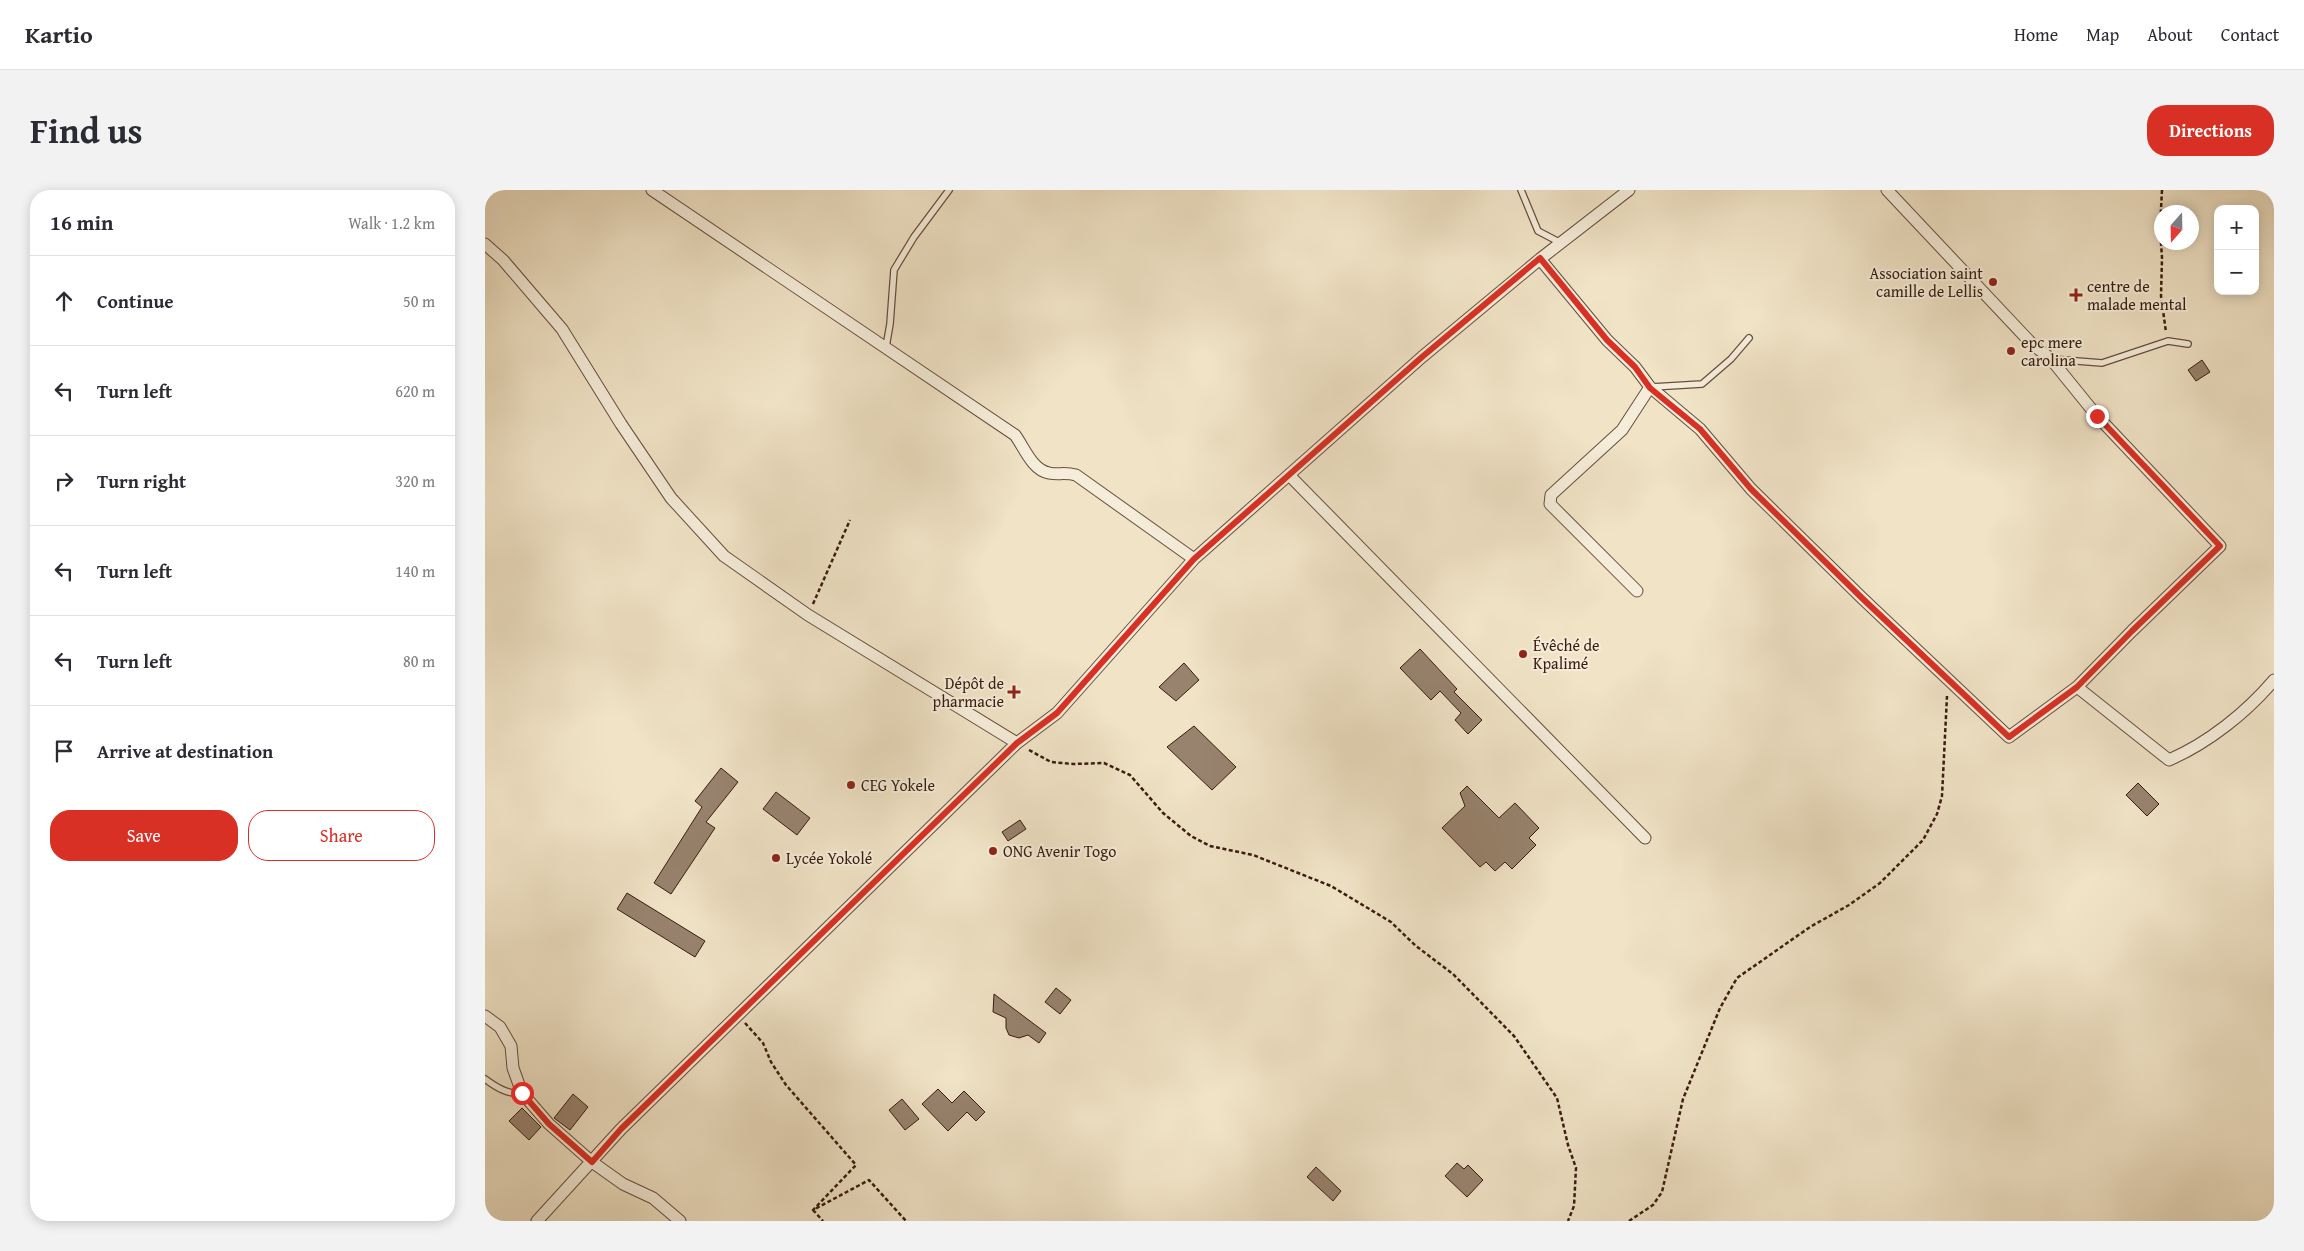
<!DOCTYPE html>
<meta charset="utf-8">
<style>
:root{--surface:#fff;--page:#f2f2f3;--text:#2b2b33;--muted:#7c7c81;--line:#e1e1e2;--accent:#d93025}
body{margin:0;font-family:"Gentium Book Plus",serif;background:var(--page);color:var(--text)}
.controls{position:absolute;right:15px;top:15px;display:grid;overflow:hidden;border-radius:10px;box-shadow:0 2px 12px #0003}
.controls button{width:45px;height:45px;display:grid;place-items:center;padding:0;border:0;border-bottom:1px solid var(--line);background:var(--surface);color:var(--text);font:25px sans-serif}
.compass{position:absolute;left:1669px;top:15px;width:45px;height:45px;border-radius:50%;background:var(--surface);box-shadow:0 2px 12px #0003;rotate:200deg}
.stop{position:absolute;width:15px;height:15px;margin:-11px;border:4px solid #d93025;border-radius:50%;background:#fff}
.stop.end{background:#d93025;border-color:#fff;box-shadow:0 1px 5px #0008}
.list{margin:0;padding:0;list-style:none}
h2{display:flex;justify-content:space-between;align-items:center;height:65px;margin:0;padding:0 20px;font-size:21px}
h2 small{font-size:16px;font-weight:400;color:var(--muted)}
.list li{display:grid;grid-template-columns:32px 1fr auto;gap:15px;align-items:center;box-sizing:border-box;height:90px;padding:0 20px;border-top:1px solid var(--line)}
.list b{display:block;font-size:19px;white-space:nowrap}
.list em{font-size:16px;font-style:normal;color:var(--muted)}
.actions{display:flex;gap:10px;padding:15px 20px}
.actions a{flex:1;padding:11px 0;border:1px solid var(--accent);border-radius:20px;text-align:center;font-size:18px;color:var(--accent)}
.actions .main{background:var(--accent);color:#fff}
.icon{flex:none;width:28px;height:28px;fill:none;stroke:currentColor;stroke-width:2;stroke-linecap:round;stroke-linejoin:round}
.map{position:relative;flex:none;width:1789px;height:1031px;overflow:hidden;border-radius:20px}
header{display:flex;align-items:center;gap:30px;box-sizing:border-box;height:70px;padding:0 25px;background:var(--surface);border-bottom:1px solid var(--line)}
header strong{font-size:24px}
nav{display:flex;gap:28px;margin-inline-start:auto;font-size:18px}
.intro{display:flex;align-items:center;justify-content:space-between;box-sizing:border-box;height:120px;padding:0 30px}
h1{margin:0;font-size:35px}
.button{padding:12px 22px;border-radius:20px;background:var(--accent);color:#fff;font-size:18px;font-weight:700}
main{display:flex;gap:30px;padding:0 30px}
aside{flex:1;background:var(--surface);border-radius:20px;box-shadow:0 2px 12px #0003}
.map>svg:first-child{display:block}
.building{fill:#98836f;stroke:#391c10}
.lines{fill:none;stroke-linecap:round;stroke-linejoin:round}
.lane-casing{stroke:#674e3e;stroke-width:8}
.street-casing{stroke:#674e3e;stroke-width:13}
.path{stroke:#391c10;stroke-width:2.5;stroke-dasharray:4 2.5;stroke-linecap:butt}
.lane{stroke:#f5edda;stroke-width:5.5}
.street{stroke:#f5edda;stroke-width:11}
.route{stroke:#d93025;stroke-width:6}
.poi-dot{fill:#8f2418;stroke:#f5edda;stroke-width:2}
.labels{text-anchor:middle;stroke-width:4;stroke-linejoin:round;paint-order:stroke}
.poi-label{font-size:16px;fill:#391c10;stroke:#f5edda;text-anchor:start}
</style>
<header>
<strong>Kartio</strong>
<nav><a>Home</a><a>Map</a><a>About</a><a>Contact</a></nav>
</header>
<div class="intro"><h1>Find us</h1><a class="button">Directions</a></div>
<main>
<aside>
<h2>16 min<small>Walk · 1.2 km</small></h2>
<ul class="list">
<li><svg class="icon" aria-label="ahead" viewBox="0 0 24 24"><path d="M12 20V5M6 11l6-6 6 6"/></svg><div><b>Continue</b></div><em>50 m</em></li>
<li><svg class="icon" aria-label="left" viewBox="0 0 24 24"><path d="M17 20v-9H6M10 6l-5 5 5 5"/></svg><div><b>Turn left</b></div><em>620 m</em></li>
<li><svg class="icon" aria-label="right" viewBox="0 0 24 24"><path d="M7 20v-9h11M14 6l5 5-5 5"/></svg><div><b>Turn right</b></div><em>320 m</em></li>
<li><svg class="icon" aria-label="left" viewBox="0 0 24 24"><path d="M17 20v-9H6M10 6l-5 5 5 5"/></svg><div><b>Turn left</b></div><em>140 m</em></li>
<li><svg class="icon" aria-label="left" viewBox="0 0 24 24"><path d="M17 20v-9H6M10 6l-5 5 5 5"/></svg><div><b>Turn left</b></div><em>80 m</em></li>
<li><svg class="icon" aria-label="arrive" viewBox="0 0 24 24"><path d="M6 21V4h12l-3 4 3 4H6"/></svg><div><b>Arrive at destination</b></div></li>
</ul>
<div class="actions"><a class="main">Save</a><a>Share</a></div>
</aside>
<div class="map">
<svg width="1789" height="1031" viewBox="0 0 1789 1031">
<rect width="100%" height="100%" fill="#f0e3c6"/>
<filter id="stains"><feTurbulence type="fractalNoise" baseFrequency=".004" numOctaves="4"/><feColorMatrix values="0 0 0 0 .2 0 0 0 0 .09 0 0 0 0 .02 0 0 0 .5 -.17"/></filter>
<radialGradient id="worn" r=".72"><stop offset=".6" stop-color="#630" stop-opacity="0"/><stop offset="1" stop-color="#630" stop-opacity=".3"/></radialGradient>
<path class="building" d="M1717,170L1725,182L1711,191L1703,180Z
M935,459L972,499L969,502L997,530L983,544L970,530L976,523L955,501L946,510L915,478Z
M699,473L714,490L691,511L674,497Z
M709,536L751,577L727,600L682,557Z
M236,578L253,592L221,632L230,638L186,704L169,693L217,617L210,611Z
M1653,593L1674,614L1662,626L1641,605Z
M982,596L1014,628L1030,613L1054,638L1044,648L1051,655L1027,679L1020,672L1010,681L1001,672L995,677L957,638L980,616L975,603Z
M291,602L325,628L312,645L278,619Z
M535,630L541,639L523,651L517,642Z
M142,703L220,751L210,767L132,719Z
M571,798L586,810L575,824L560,812Z
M509,804L561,843L554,853L543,845L534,848L524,845L521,838V828L508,822Z
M453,899L467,913L479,901L500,922L491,931L482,922L463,941L437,914Z
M88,904L103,917L85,940L69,928Z
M417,909L434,929L420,940L404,920Z
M37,918L56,937L44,950L24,931Z
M972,973L979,979L983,975L998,990L982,1007L960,986Z
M831,977L856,1001L848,1011L822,987Z"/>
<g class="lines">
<defs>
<path id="lane" d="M1036,0L1053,41L1076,53
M401,157L405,134L409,80L429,47L464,0
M1567,169L1617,173L1683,151L1703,154
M1167,197L1217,194L1246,169L1264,148
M0,889C11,897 23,905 37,903"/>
<path id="street" d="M167,0L530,245C539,257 547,280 564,283C573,285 580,282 591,285L709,369
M0,54L18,70L77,139L136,234L186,308L239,366L323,425L532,553
M1055,69L1122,150L1150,177L1165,197L1215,239L1266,299L1378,409L1524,547L1592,497L1647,441L1735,356L1612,226L1565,168L1547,154L1402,0
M804,285L1160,648
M1152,401L1065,314L1066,305L1137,240L1165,197
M1592,497L1684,570C1723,553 1761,523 1789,490
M0,826L15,837L26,856L28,878L37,903L64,934L107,972L138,994L168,1008L195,1031
M52,1031L136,939L532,553L572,523L709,369L937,167L1055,69L1144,0"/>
</defs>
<use href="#lane" class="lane-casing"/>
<use href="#street" class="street-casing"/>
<path class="path" d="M1677,0L1675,38L1677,68L1676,106L1681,142
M328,414L365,330
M544,560L566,572L588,574L619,573L645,585L678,623L706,646L725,656L768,665L846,696L906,732L931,756L968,784L1029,846L1072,908L1083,955L1091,978L1089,1016L1083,1031
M260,833L278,853L286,872L301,895L371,975L328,1020L384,990L421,1031
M328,1020L338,1031
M1144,1031L1168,1015L1177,1002L1198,909L1235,818L1252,788L1325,737L1364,715L1395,693L1438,650L1452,624L1457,606L1462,506"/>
<use href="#lane" class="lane"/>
<use href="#street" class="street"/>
</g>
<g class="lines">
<path class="route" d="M37,903L64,934L107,972L136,939L532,553L572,523L709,369L937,167L1055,68L1122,150L1150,177L1165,198L1215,239L1266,299L1378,409L1524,547L1592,497L1647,441L1735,356L1612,226"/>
</g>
<g class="poi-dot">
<circle cx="1508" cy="92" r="5"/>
<path d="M1588.5 97.5h5v5h5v5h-5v5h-5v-5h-5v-5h5z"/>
<circle cx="1526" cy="161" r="5"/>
<circle cx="1038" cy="464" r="5"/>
<path d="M526.5 494.5h5v5h5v5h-5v5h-5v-5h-5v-5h5z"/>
<circle cx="366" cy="595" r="5"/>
<circle cx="508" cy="661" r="5"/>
<circle cx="291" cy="668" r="5"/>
</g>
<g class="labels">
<g class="poi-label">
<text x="1498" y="89" text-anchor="end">Association saint<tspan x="1498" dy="18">camille de Lellis</tspan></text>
<text x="1602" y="102">centre de<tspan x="1602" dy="18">malade mental</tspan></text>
<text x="1536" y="158">epc mere<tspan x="1536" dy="18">carolina</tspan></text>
<text x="1048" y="461">Évêché de<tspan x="1048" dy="18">Kpalimé</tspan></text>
<text x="519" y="499" text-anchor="end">Dépôt de<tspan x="519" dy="18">pharmacie</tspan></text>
<text x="376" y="601">CEG Yokele</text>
<text x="518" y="667">ONG Avenir Togo</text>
<text x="301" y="674">Lycée Yokolé</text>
</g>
</g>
<rect width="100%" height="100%" filter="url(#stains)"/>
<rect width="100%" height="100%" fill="url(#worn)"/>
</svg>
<div class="controls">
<button>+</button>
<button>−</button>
</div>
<svg class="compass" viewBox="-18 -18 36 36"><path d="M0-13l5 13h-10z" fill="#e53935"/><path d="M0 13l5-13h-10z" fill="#7c7c81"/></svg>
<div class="stop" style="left:37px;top:903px"></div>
<div class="stop end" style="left:1612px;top:226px"></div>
</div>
</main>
